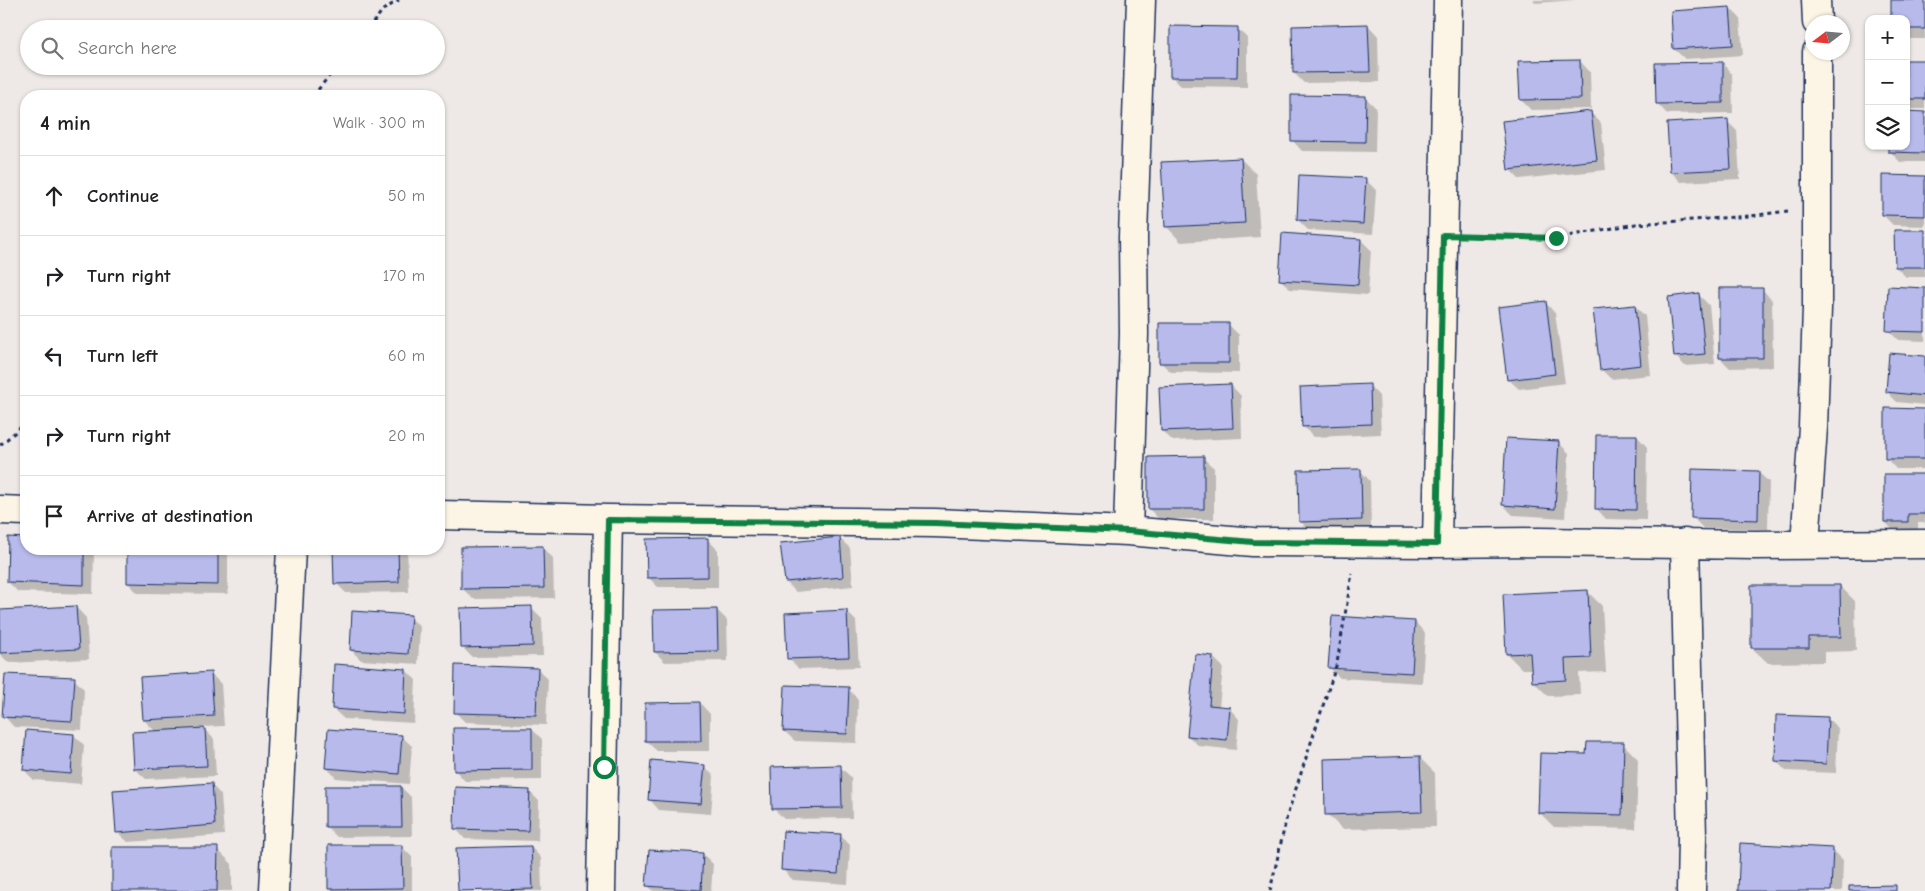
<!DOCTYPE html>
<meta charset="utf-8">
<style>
:root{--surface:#fff;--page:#f2f2f2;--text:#202124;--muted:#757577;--line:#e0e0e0}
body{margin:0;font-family:"Comic Neue",sans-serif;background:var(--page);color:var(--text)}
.controls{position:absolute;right:15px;top:15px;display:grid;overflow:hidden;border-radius:10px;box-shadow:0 1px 4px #0004}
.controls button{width:45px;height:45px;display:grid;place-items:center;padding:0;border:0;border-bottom:1px solid var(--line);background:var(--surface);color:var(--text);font:25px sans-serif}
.compass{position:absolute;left:1805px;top:15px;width:45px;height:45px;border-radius:50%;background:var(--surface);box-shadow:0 1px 4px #0004;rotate:254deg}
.stop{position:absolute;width:15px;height:15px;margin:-11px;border:4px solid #0b8043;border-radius:50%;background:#fff}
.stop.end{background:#0b8043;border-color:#fff;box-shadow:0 1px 5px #0008}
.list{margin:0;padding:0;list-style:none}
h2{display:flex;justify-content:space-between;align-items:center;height:65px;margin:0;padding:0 20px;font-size:21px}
h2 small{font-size:16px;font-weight:400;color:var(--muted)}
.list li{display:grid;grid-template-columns:32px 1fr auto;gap:15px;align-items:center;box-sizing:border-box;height:80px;padding:0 20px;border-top:1px solid var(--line)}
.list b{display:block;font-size:19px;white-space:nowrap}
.list em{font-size:16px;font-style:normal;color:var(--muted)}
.icon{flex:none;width:28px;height:28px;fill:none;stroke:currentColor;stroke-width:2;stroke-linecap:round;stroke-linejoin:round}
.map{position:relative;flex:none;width:1925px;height:891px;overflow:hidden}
.search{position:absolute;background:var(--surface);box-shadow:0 1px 4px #0004;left:20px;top:20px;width:425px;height:55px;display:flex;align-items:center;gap:12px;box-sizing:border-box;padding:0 18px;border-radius:28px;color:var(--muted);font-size:19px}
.panel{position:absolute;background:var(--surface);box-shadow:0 1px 4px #0004;left:20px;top:90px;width:425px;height:465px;border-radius:20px}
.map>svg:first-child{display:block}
.shadow{fill:#0003}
.building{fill:#b7baeb;stroke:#1b2f5e}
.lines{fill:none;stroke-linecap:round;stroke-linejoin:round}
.street-casing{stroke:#1b2f5e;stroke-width:31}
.path{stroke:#1b2f5e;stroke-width:3;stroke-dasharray:4 4;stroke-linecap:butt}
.street{stroke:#fcf5e5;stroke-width:28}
.route{stroke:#0b8043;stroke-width:6}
</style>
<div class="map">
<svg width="1925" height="891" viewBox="0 0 1925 891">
<rect width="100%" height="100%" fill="#eee9e6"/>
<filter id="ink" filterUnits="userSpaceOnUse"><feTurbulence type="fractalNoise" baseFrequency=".02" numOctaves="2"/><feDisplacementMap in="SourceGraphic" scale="10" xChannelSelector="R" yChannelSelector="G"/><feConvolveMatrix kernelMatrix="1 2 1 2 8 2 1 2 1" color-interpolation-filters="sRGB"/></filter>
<g filter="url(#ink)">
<path class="shadow" d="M1533,0H1576L1536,3Z
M1892,0H1925V39H1906V19Z
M1730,8L1740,18L1743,55L1685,59L1674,49Z
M1368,25L1378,36L1379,82L1304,83L1294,73Z
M1237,28L1247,38V87L1181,86L1171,76Z
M1580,61L1590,72L1591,109L1531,110L1521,100Z
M1906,61H1925V109H1906Z
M1722,63L1732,74L1733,113L1667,114L1657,103Z
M1365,97L1376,108L1375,152L1302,151L1292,140Z
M1591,113L1601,123L1606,170L1519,179L1509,169Z
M1925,113V162H1900L1890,151L1906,146Z
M1727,121L1737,131L1740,179L1681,182L1671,172Z
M1241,159L1256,174L1260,237L1181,242L1166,226Z
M1925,177V226L1893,225L1883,215Z
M1365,179L1376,190L1373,234L1308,230L1298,220Z
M1925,231V277H1906L1896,267Z
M1361,240L1371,250L1368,295L1290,289L1280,279Z
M1762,289L1772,300L1773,367L1730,368L1720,358Z
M1925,289V341L1898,340L1888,330Z
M1699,295L1709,305L1715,364L1685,366L1675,356Z
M1545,302L1555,313L1565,383L1519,389L1508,379Z
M1635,306L1645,316L1651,375L1611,379L1601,369Z
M1228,324L1239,335V373L1171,372L1160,362Z
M1925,357V405L1897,402L1887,392Z
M1231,385L1241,396L1242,438L1173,441L1162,431Z
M1369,385L1379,396L1381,434L1314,437L1304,427Z
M1925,410V469H1896L1886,458Z
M1637,436L1647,447L1646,520L1606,519L1596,508Z
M1559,443L1569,453L1565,518L1513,515L1503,505Z
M1203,458L1214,468V519H1159L1149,509Z
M1360,470L1370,481L1371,530L1310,531L1300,521Z
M1758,472L1769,482L1768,529L1703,528L1693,518Z
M1925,475V523H1918V532H1895L1885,522Z
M9,538L26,539V549H92L94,551L93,594L18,592L8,582Z
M839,538L850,548L853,586L796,592L786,582Z
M708,540L718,550V587H658L648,577Z
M543,548L553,558L554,598L473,599L463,589Z
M128,549H222L228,555V594L138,593L128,583Z
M335,549H407L409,592L346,593L336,583Z
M1840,586L1855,601L1856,651L1824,652V662L1768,663L1752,648Z
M1587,591L1602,606L1606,672L1579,673L1580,695L1548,696L1533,681L1532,669H1522L1507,654Z
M76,607L86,618L89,659L9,663L0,654V612Z
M532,608L542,618L543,656L472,657L462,647Z
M717,610L727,620L728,661L665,662L655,652Z
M846,611L856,621L859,667L799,669L789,659Z
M410,617L420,627L418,664L361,660L351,650Z
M1415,622L1425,633L1422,683L1340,678L1330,668Z
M1213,657L1223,667L1219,707L1229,708L1239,719L1236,750L1199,746L1188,736Z
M538,669L548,679L546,725L465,722L455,712Z
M406,670L416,680L414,723L344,719L333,709Z
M211,674L221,684L224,726L202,727L214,739L216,776L146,779L135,769L156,732L144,720Z
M74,679L84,689L82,730L14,727L4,716Z
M848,689L858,699L857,743L795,741L784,731Z
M700,703L710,714V751H657L646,741Z
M1827,718L1838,728L1836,773L1786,771L1776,761Z
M532,729L542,739V780L465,781L455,770Z
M74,735L84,745L81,784L34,780L24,770Z
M401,736L412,746L409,784L336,778L326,767Z
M1623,744L1638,759L1636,829L1554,827L1539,812L1588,756Z
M1420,758L1435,773L1436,827L1342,829L1327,814Z
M704,766L714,776L711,814L659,810L649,799Z
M840,767L851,777L852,818L784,819L773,808Z
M211,784L221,795L224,835L128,842L117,832Z
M401,787L411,797L412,836L337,837L326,826Z
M529,791L539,801L538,841L465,839L455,828Z
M840,835L850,845L848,884L793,880L783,870Z
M402,847L412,857V891H332L329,888Z
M531,847L541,858L542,891H459L457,849Z
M217,849L232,864V891H114Z
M1833,850L1843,860L1842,891H1739Z
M650,851L703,854L713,864L711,891H653L648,886Z"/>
<path class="building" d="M1891,0H1925V29H1906V19H1891Z
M1730,7L1733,45L1673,49L1671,11Z
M1368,24L1370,72L1293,73L1292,26Z
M1170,26L1238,27L1237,77H1170Z
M1580,60L1581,99L1520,100L1518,61Z
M1906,60H1925V99H1906Z
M1723,62V103L1656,104L1655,63Z
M1291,95L1366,96L1365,142L1291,141Z
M1591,111L1597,160L1508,170L1502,121Z
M1906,111L1925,112V153L1888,152V146H1906Z
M1728,119L1731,169L1670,172L1667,123Z
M1241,158L1245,223L1165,227L1161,162Z
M1299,175L1366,178L1363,224L1297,220Z
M1882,175L1925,176V216L1882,215Z
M1894,230H1925V267H1895Z
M1282,233L1361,239L1358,285L1279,280Z
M1888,286L1925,288V332L1886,331Z
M1719,288H1763V358H1719Z
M1699,293L1705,354L1674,357L1668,297Z
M1546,301L1555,374L1507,380L1498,307Z
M1635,305L1641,365L1600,370L1593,309Z
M1159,323H1229V363H1159Z
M1889,353L1925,356V396L1886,392Z
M1231,384L1233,428L1161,431L1159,387Z
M1370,384L1371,424L1302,427L1300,387Z
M1885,408L1925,409V459H1885Z
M1596,435H1637L1636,510L1595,509Z
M1506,438L1559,441L1555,509L1502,505Z
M1204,456V509H1148V457Z
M1361,469L1362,520L1299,522L1298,470Z
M1692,469L1759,471L1758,520L1691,518Z
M1884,474H1925V514H1908V522H1884Z
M8,537L26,538V549H84V585L7,582Z
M840,537L843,577L785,582L780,543Z
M708,538V577L647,578L646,539Z
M543,546L544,588L461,589V547Z
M127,549H218V585L127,583Z
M333,549H398L399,582L334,584Z
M1751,585H1840L1841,637H1809V648H1751Z
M1588,590L1591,658L1565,659L1566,680L1532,682L1530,653L1506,654L1503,594Z
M76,606L79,649L0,653V610Z
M532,606L533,646L461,648L460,608Z
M717,609L718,651L654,652L653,610Z
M847,610L849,657L787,659L785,613Z
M352,611L411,615L408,654L350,650Z
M1332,616L1415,621L1412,673L1328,668Z
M1195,654L1213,656L1209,705L1230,707L1227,740L1187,736Z
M334,664L406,669L404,714L332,709Z
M455,665L538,668L536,715L454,713Z
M211,672L214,716L143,720L140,677Z
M5,674L75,677L72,721L2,717Z
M785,685L849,687L847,734L783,731Z
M700,702L701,741H645V703Z
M1776,715L1828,717L1826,764L1775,761Z
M205,728L207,766L134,769L132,732Z
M453,728H532V770L454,771Z
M328,729L402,735L399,774L325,768Z
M26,730L74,734L71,774L23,770Z
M1587,742H1624L1622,815L1538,813L1540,753L1586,754Z
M1420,756L1422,812L1325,815L1324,759Z
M651,760L705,765L701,804L648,800Z
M841,765L842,808L772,809L771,767Z
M212,783L215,825L116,833L113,790Z
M325,786H401L402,827H325Z
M455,787L530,790L528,831L454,829Z
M783,831L841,834L838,874L781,870Z
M1740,843L1833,848L1831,891H1738Z
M328,845H402L403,888L328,889Z
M531,846L533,889L458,891L456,848Z
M112,847H218L217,891H112Z
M649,850L703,853L701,890L646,886Z
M1896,885V891H1849V886Z"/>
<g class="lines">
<defs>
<path id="street" d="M1816,0L1817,22
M0,510L26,511
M439,515L608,519L935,523L1128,531L1253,542L1437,543L1539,542L1755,545L1925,544
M1128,531L1134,334L1133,237L1141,0
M1437,543L1448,0
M1685,543L1692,837L1691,891
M1805,544L1813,427L1817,308V52
M274,891L291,549
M601,891L608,519"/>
</defs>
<use href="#street" class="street-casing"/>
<path class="path" d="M368,29L383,10L399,0
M313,96L337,66
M1474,236L1556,238L1636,224L1750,216L1788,211
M0,445L26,423
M1270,891L1287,816L1337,663L1352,573"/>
<use href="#street" class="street"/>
</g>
</g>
<g class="lines" filter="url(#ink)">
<path class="route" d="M604,767L608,520L935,523L1128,531L1253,542L1437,544L1443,235L1556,238"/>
</g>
</svg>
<div class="controls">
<button>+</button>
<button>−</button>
<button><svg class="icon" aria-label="layers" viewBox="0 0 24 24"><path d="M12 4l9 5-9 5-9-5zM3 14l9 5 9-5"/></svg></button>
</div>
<svg class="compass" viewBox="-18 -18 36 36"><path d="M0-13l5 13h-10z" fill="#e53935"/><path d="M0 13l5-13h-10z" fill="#757577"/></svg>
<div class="stop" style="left:604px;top:767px"></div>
<div class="stop end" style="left:1556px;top:238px"></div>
<div class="search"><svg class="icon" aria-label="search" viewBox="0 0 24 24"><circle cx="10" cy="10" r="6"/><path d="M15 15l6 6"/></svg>Search here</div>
<section class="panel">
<h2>4 min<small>Walk · 300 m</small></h2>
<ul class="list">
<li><svg class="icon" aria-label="ahead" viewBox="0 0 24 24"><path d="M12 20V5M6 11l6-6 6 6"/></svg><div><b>Continue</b></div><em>50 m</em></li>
<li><svg class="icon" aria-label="right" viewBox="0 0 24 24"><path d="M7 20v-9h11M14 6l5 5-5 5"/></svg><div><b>Turn right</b></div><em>170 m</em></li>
<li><svg class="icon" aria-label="left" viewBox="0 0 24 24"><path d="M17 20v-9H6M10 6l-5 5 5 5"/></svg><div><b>Turn left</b></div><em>60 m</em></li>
<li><svg class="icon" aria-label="right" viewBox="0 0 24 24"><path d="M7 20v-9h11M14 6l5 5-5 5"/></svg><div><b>Turn right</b></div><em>20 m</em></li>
<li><svg class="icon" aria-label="arrive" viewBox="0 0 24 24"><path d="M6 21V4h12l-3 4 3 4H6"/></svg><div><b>Arrive at destination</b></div></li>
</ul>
</section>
</div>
